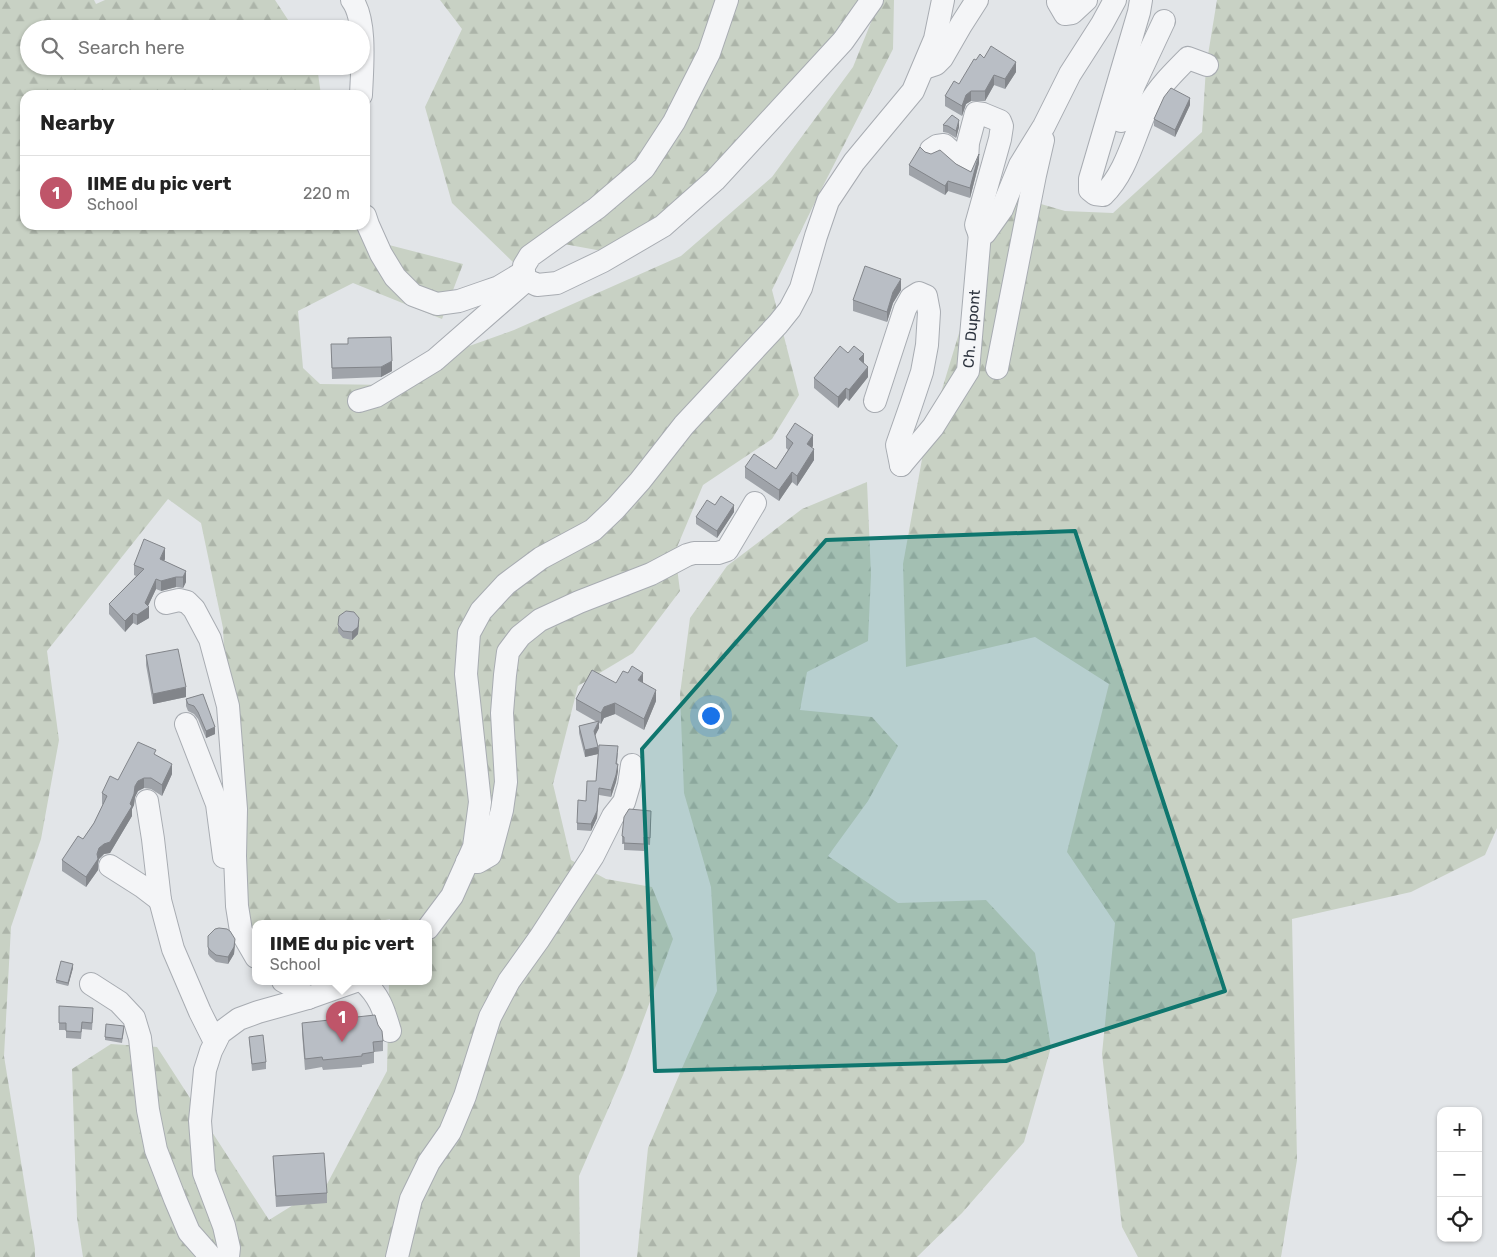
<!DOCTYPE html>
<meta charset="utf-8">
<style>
:root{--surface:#fff;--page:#f2f2f2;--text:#222;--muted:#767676;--line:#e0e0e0;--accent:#bf5569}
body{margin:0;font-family:Rubik,sans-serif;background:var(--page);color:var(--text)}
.controls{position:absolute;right:15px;bottom:15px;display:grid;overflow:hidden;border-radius:10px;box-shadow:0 1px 4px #0004}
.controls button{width:45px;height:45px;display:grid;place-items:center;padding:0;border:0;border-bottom:1px solid var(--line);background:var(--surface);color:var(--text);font:25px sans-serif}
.you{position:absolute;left:710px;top:715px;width:18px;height:18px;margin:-12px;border:4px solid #fff;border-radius:50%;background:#1a73e8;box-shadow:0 0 0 8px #1a73e833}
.badge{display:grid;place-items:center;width:32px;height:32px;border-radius:50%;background:var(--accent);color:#fff;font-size:16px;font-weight:700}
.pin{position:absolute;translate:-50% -41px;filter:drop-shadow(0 1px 2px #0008)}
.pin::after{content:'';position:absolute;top:26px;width:18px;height:15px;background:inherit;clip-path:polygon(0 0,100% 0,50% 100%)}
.popup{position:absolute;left:252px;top:920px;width:180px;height:65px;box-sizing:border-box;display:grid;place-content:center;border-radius:10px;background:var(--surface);filter:drop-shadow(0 1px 4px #0005);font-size:16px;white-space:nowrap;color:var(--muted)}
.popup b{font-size:19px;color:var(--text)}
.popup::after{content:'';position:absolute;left:50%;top:100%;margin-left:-10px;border:10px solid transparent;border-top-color:var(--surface)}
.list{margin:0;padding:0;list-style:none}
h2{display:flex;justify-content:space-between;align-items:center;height:65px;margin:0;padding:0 20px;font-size:21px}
h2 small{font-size:16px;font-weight:400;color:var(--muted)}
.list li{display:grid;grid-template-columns:32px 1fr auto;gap:15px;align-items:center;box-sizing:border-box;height:75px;padding:0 20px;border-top:1px solid var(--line)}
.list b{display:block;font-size:19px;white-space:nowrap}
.list p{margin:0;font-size:16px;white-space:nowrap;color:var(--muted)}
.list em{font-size:16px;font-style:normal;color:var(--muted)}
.icon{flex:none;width:28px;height:28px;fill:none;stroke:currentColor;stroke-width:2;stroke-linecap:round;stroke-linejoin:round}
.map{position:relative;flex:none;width:1497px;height:1257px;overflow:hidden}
.search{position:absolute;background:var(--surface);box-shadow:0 1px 4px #0004;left:20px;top:20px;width:350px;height:55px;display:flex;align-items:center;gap:12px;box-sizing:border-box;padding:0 18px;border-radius:28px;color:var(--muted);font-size:19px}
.panel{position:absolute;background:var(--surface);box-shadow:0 1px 4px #0004;left:20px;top:90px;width:350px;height:140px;border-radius:15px}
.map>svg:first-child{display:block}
.forest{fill:url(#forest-firs)}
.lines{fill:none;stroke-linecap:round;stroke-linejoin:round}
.minor-casing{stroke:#a8acb2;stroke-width:24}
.minor{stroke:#f4f5f7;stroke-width:22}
.wall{fill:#9fa3a9}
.shaded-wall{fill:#82858a}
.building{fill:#b9bec5;stroke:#82858a}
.marked{fill:#0f766e;fill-opacity:0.2;stroke:#0f766e;stroke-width:4;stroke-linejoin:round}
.labels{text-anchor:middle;stroke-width:4;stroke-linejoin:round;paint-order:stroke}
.street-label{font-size:15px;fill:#2c333e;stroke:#f1f3f6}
</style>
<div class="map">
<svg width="1497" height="1257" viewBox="0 0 1497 1257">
<defs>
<pattern id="forest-firs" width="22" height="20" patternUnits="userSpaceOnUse" patternTransform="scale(1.25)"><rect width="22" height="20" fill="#c8d1c4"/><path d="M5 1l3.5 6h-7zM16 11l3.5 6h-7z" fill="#acb4a9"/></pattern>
</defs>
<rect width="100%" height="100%" fill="#e2e5e8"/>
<path class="forest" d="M0,0H94L96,4L105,0H275L294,29H29V66H317L321,95H25V225H365L389,245L463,264L442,319L353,283L298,311L303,368L320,384L391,385L458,350L514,330L681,256L772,177L853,67L880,0H894L893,49L822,188L772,290L799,395L772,439L703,485L675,552L680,591L633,653L578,686L553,784L571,860L606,879L652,887L673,939L623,1075L579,1176L580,1257H83L77,1218L72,1069L111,1044L157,1047L269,1220L327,1184L387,1071L389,981H428V923H391L390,919L371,923H256V927L244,925L230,777L223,628L201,523L168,499L47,651L59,740L41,839L11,927L4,1056L35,1249V1257H0Z
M440,0H869L842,39L624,255L553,242L529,264L546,294L452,203L425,107L462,29Z
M1217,0H1497V828L1485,855L1411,892L1292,919L1297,1160L1281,1257H1138L1122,1227L1102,1054L1115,923L1067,852L1109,684L1035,637L906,667L903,564L928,426L940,396L973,287L989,189L1065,211L1113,213L1202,132L1206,67Z
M867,482L871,575L868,641L807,672L800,710L872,717L898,746L868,801L828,856L898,903L986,900L1035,953L1051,1047L1024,1142L962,1213L917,1257H637L648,1148L686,1059L717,991L711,887L684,793L680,694L690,618L727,566L802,509Z"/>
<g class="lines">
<defs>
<g id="minor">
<path d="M352,0C367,20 362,70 361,95"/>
<path d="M727,0L709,53L674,122L644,168L597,208L530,256L524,266V274L527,280L537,285L557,283L603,261L663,226L715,180L843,41L872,0"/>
<path d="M1141,0L1139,12L1090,179V190L1095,194L1103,195C1127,172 1134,135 1148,106C1158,88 1174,72 1188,58L1207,65"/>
<path d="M1058,2L1065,14L1072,13L1086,0"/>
<path d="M927,67L936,64L942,58L961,25L977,0"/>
<path d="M1121,121L1134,85L1164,21"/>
<path d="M931,150L937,146L944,145L964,163L967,160L968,143L976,113L983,114L1000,121L1002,126L1000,139L976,225L979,233H980"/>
<path d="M365,216L368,225L381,254L395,277L413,295L437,304L459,301L482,293L499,287L524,272"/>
<path d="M980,233H985L1002,209L1020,165L1044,126L1070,74L1102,24L1115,0"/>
<path d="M997,368L1035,175L1043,140"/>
<path d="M359,401L376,396L435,360L522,284"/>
<path d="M875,401L905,309L911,298L919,293L926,296L929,312L927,345L922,372L911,405L897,445L901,465"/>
<path id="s1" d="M901,465L933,427L968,371L980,233"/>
<path d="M166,603L179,600L187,602L194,609L210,639L228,706L236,809L235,856L237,906L241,931L256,957"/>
<path d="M186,724L217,804L224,857"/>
<path d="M147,801L153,839L160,900L173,949L200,1012L215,1042"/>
<path d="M467,862H478L490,855L502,810L506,782L502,713L505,675L508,652L520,636L540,620L579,602L651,574L687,555L694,553H718L727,550L755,503"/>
<path d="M110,866L143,887L160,900"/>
<path d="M428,928L452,896L474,847L480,802L466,674L469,633L481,611L506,584L541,558L593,530L615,509L640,481L684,425L778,324L790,309L801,288L816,236L828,201L854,162L913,91L935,39L943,0"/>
<path d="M283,981L296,988L308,998"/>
<path d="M363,981C380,996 384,1011 390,1031"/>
<path d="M91,984L119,1002L134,1018L140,1038L148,1110L156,1150L175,1199L189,1232L211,1257"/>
<path d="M228,1257L229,1248L224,1226L204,1173L200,1121L205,1070L211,1051L220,1033L239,1019L258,1012L308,998L356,981"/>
<path d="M397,1257L411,1199L429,1162L450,1132L465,1096L490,1017L509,981L539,939L593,856L613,816L624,802L629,785L632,765"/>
</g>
</defs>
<use href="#minor" class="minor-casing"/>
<use href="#minor" class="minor"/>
</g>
<path class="wall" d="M984,58L1016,72L1005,89L994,85L985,101H971L966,104L962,116L945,106V96L959,84Z
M1190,105L1175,137L1154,126V119Z
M943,125L959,127L956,138L948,133L943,132Z
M925,152L956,164L971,172L979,163L970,198L948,191L945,195L909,175V165Z
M901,290L893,303L887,322L853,311V300Z
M331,344L392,371L381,377L332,379Z
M848,353L864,363L868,377L849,401L846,398L838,408L814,388V378Z
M786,437L813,446L811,448L814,460L797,486L792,482L779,501L745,478V467L776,469L788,450L786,448Z
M715,505L734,512L717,538L696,524V517Z
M165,559L164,561L186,571V582L183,588L176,587L161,591L156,589L148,606L149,618L137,625L133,623L125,632L109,614V604L136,576L134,575V565Z
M338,625H359L358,634L352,640L343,638L338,632Z
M146,655L186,697L153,704L146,665Z
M616,683H643L656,701L644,730L615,714L604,718L601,724L599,723V728L595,735L598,753H618L617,764L618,771L616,782L611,797L599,795L597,818L591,831L577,830V823L586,801L596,781L598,754L585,757L579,733V726L597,722L576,710V699Z
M203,694L215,734L206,738L198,719L194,714L188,711L186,706V699Z
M156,755L172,774L162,796L151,789L144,788L138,791L135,797L134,805L132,809V816L110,853L104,854L99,859L98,863V870L86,887L62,871V860L83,839L94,823L103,805L102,804V793L118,780Z
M651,818L650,845L644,844V851L624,850V844H622V836Z
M208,936L235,946L234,954L228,964L216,962L210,957L208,954Z
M73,968L68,986L56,983V980Z
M59,1006L93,1015L92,1030L82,1029L81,1039L66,1038V1030H59Z
M302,1023L383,1041V1051L374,1052V1063L362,1065V1067L323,1070L322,1067L305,1070L302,1033Z
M124,1030L122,1043L105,1040V1037Z
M249,1037L266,1062V1069L252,1071Z
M273,1156L327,1193V1203L276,1207Z"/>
<path class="shaded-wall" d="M1016,62V72L1005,89V79Z
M994,75V85L985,101V91Z
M971,91V101L966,104L962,116V106L966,95Z
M1190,98V105L1175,137V130Z
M959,120V127L956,138V131Z
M979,154V163L970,198V188Z
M948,181V191L945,195V186Z
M901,279V290L893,303L887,322V312L893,292Z
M864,354V365L859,359Z
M392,361V371L381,377V367Z
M868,367V377L849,401V390Z
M846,388V398L838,408V397Z
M813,435V446L807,455V444Z
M814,449V460L797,486V476Z
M792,472V482L779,501V490Z
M734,505V512L717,538V531Z
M165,548V559L160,569V559Z
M186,571V582L183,588V577Z
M176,577V587L161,591V581Z
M156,579V589L147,608L149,607V618L137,625V615L145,603Z
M133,613V623L125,632V621Z
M359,618L358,634L352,640V632Z
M643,673V683L638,680Z
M186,687V697L153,704V694Z
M656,690V701L644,730V719Z
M615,703V714L604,718L601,724V713L604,707Z
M599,721V728L594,738V731Z
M215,727V734L206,738V731Z
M598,747V754L585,757V750Z
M172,764V774L162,796V785Z
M618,764V771L616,782L611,797V790Z
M144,778V788L138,791L135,797L134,805L132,809V816L110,853L104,854L99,859L98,863V870L86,887V877L99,848L104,844L130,804L135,786L138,781Z
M599,788L597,818L591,831V824Z
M235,939L234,954L228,964V957Z
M73,964V968L68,986V983Z"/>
<path class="building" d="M991,46L1016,62L1005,79L994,75L985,91H971L966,95L962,106L945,96L954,81L959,84L974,59L976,60L980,54L984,58Z
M1171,88L1190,98L1175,130L1154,119L1164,97Z
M952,115L959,120L956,131L948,126L943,125Z
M920,147L925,152L931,154L940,150L956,164L971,172L979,154L970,188L948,181L945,186L909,165Z
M865,266L901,279L893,292L887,312L853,300Z
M391,337L392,361L381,367L332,368L331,344H348V338Z
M840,346L848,353L854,346L864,354L859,359L868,367L849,390L846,388L838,397L814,378Z
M795,423L813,435L807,444L814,449L797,476L792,472L779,490L745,467L754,454L776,469L793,443L786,437Z
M721,496L734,505L717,531L696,517L707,500L715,505Z
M144,539L165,548L160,559L186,571L183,577H176L161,581L156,579L145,603L149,607L137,615L133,613L125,621L109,604L144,569L134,565Z
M346,611L354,612L359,618L358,627L352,632L343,631L338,625L339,616Z
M178,649L186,687L153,694L146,655Z
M632,666L643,673L638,680L656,690L644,719L615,703L604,707L601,713L576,699L592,670L616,683L623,671L628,673Z
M203,694L215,727L206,731L198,712L194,706L188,704L186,699Z
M599,721L594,731L598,747L585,750L579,726Z
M138,742L156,750L154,754L172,764L162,785L151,778H144L138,781L135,786L134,794L130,804L132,806L110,842L104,844L99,848L97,854L98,859L86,877L62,860L78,836L83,839L94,823L107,796L102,793L110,776L118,780Z
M599,745L618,746L616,764H618L616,775L611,790L599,788L597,811L591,824L577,823L578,800L586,801L587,781H596Z
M629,809L651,811L650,838L644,837V844L624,843V837L622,836L624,817Z
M219,928L227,929L230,931L235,939L234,947L228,957L216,955L210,950L208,947V936L215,929Z
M61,961L73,964L68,983L56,980Z
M59,1006L93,1008L92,1023L82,1022L81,1032L66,1031V1023H59Z
M375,1015L378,1025L382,1031L383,1041L373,1042L374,1052L362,1054V1056L323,1060L322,1057L305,1059L302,1023Z
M106,1024L124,1026L122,1039L105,1037Z
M263,1035L266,1062L252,1064L249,1037Z
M324,1153L327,1193L276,1196L273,1156Z"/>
<path class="marked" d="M1075,531L1225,991L1006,1061L655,1071L642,749L826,540Z"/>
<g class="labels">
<g class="street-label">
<text dy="5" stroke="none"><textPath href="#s1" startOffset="158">Ch. Dupont</textPath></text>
</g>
</g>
</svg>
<div class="controls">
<button>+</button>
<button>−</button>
<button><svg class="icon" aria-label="locate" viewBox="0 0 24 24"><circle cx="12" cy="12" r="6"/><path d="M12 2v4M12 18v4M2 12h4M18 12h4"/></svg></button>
</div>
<div class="you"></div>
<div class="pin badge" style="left:342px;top:1042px">1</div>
<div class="popup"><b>IIME du pic vert</b>School</div>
<div class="search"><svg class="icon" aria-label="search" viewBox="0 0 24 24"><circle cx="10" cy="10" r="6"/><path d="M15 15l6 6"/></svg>Search here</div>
<section class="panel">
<h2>Nearby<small></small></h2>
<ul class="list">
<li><span class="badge">1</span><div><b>IIME du pic vert</b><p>School</p></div><em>220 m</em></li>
</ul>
</section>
</div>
